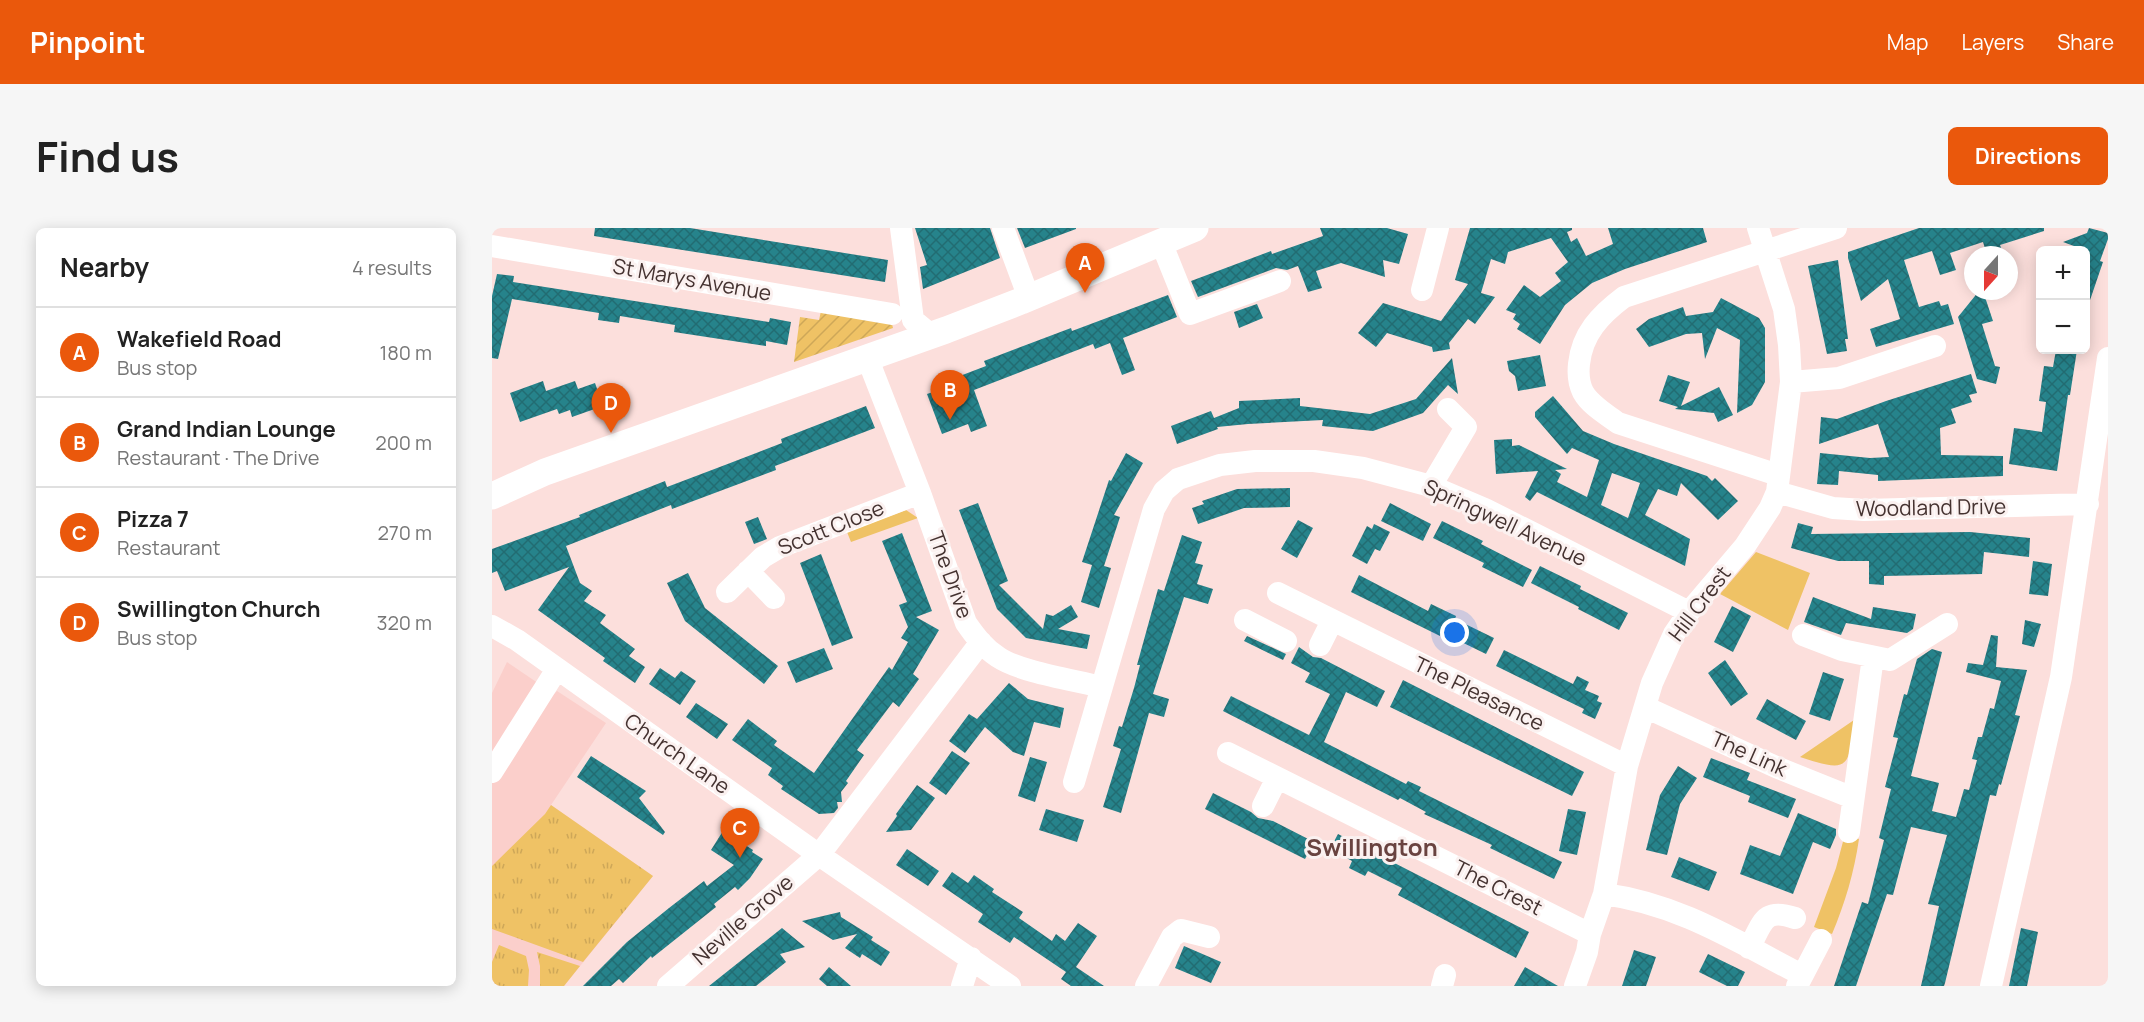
<!DOCTYPE html>
<meta charset="utf-8">
<style>
:root{--surface:#fff;--page:#f6f6f6;--text:#222;--muted:#767676;--line:#e0e0e0;--accent:#ea580c}
body{margin:0;font-family:Manrope,sans-serif;background:var(--page);color:var(--text)}
.controls{position:absolute;right:18px;top:18px;display:grid;overflow:hidden;border-radius:9px;box-shadow:0 3px 15px #0003}
.controls button{width:54px;height:54px;display:grid;place-items:center;padding:0;border:0;border-bottom:2px solid var(--line);background:var(--surface);color:var(--text);font:30px sans-serif}
.compass{position:absolute;left:1472px;top:18px;width:54px;height:54px;border-radius:50%;background:var(--surface);box-shadow:0 3px 15px #0003;rotate:201deg}
.you{position:absolute;left:963px;top:405px;width:21px;height:21px;margin:-15px;border:4px solid #fff;border-radius:50%;background:#1a73e8;box-shadow:0 0 0 9px #1a73e833}
.badge{display:grid;place-items:center;width:39px;height:39px;border-radius:50%;background:var(--accent);color:#fff;font-size:20px;font-weight:700}
.pin{position:absolute;translate:-50% -50px;filter:drop-shadow(0 2px 3px #0008)}
.pin::after{content:'';position:absolute;top:32px;width:21px;height:18px;background:inherit;clip-path:polygon(0 0,100% 0,50% 100%)}
.list{margin:0;padding:0;list-style:none}
h2{display:flex;justify-content:space-between;align-items:center;height:78px;margin:0;padding:0 24px;font-size:26px}
h2 small{font-size:20px;font-weight:400;color:var(--muted)}
.list li{display:grid;grid-template-columns:39px 1fr auto;gap:18px;align-items:center;box-sizing:border-box;height:90px;padding:0 24px;border-top:2px solid var(--line)}
.list b{display:block;font-size:22px;white-space:nowrap}
.list p{margin:0;font-size:20px;white-space:nowrap;color:var(--muted)}
.list em{font-size:20px;font-style:normal;color:var(--muted)}
.map{position:relative;flex:none;width:1616px;height:758px;overflow:hidden;border-radius:9px}
header{display:flex;align-items:center;gap:36px;box-sizing:border-box;height:84px;padding:0 30px;background:var(--accent);color:#fff}
header strong{font-size:28px}
nav{display:flex;gap:33px;margin-inline-start:auto;font-size:21px}
.intro{display:flex;align-items:center;justify-content:space-between;box-sizing:border-box;height:144px;padding:0 36px}
h1{margin:0;font-size:42px}
.button{padding:15px 27px;border-radius:9px;background:var(--accent);color:#fff;font-size:21px;font-weight:700}
main{display:flex;gap:36px;padding:0 36px}
aside{flex:1;background:var(--surface);border-radius:9px;box-shadow:0 3px 15px #0003}
.map>svg:first-child{display:block}
.built{fill:#fbcfcb}
.grass{fill:#efc265}
.park{fill:url(#park-tufts)}
.garden{fill:url(#garden-furrows)}
.building{fill:url(#building-cross-hatch);fill-rule:evenodd}
.lines{fill:none;stroke-linecap:round;stroke-linejoin:round}
.minor{stroke:#fff;stroke-width:22}
.major{stroke:#fff;stroke-width:27}
.labels{text-anchor:middle;stroke-width:6;stroke-linejoin:round;paint-order:stroke}
.street-label{font-size:21px;fill:#443230;stroke:#fbf1f0}
.quarter-label{font-size:24px;font-weight:bold;fill:#694340;stroke:#fbf1f0}
</style>
<header>
<strong>Pinpoint</strong>
<nav><a>Map</a><a>Layers</a><a>Share</a></nav>
</header>
<div class="intro"><h1>Find us</h1><a class="button">Directions</a></div>
<main>
<aside>
<h2>Nearby<small>4 results</small></h2>
<ul class="list">
<li><span class="badge">A</span><div><b>Wakefield Road</b><p>Bus stop</p></div><em>180 m</em></li>
<li><span class="badge">B</span><div><b>Grand Indian Lounge</b><p>Restaurant · The Drive</p></div><em>200 m</em></li>
<li><span class="badge">C</span><div><b>Pizza 7</b><p>Restaurant</p></div><em>270 m</em></li>
<li><span class="badge">D</span><div><b>Swillington Church</b><p>Bus stop</p></div><em>320 m</em></li>
</ul>
</aside>
<div class="map">
<svg width="1616" height="758" viewBox="0 0 1616 758">
<defs>
<pattern id="park-tufts" width="24" height="20" patternUnits="userSpaceOnUse" patternTransform="scale(1.5)"><rect width="24" height="20" fill="#efc265"/><path d="M3 7l-1-3M5 7V3M7 7l1-3M15 17l-1-3M17 17v-4M19 17l1-3" fill="none" stroke="#cea758"/></pattern>
<pattern id="garden-furrows" width="10" height="10" patternUnits="userSpaceOnUse" patternTransform="scale(1.5)"><rect width="10" height="10" fill="#efc265"/><path d="M-1 1l2-2M0 10L10 0M9 11l2-2" fill="none" stroke="#cea758"/></pattern>
<pattern id="building-cross-hatch" width="8" height="8" patternUnits="userSpaceOnUse" patternTransform="scale(1.5)"><rect width="8" height="8" fill="#26838b"/><path d="M0 0l8 8M0 8l8-8" fill="none" stroke="#226c72"/></pattern>
</defs>
<rect width="100%" height="100%" fill="#fcdfdc"/>
<path class="built" d="M15,434L62,466L65,463L114,495L59,577L161,648L72,758H0V465Z"/>
<path class="grass" d="M414,282L426,290L359,314L355,304Z
M1264,324L1318,345L1296,402L1228,366Z
M1362,492C1357,541 1357,545 1308,529Z
M1353,606L1367,611C1362,645 1353,675 1340,706L1322,699L1344,640Z"/>
<path class="park" d="M59,577L161,648L91,734L0,701V638L53,586Z
M7,717L34,728L37,742L36,758H0V734Z
M45,724L88,738L72,758H48V738Z"/>
<path class="garden" d="M329,83L400,96L401,100L302,134L308,89L327,92Z"/>
<path class="building" d="M103,0H198L396,32L393,54L102,8Z
M423,0H498L508,30L431,61L428,39L435,37Z
M525,0H584V1L533,20Z
M828,0H895L916,6L907,36L891,32L893,49L849,35L824,43L830,60L816,64L806,38L795,42L784,40L706,69L699,53L779,23L780,26L831,8Z
M978,0H1080V2L1075,4L1079,14L1085,10L1094,28L1121,16L1116,0H1211L1215,14L1133,41L1100,55L1073,77L1048,116L1025,101L1028,96L1021,91L1024,86L1014,82L1032,57L1048,69L1069,53L1063,45L1076,34L1059,10L1016,24L1013,36L999,31L989,65L1003,69L983,96L976,91L957,115L958,121L941,124L940,119L895,105L884,119L866,105L891,75L949,93L976,56L963,52Z
M1427,0H1552V3L1508,17L1512,27H1495L1491,14L1458,25L1464,42L1448,47L1440,23L1412,32L1427,79L1447,73L1449,78L1456,76L1462,96L1384,119L1378,101L1408,91L1396,51L1369,73L1356,30V24Z
M1597,0L1616,5V11L1608,33L1611,34L1596,78L1593,77V22L1571,14L1595,5Z
M1346,32L1356,111H1353L1355,123L1335,126L1316,38Z
M5,46L22,48L21,54L277,94L278,90L299,94L295,117L274,113V118L182,104L183,97L128,88L127,95L106,92L107,85L20,71L6,131L0,130V68Z
M1487,63H1491L1501,93L1490,96L1503,138L1508,139L1504,156L1485,151L1466,89Z
M676,67L685,89L631,110L643,142L630,147L618,115L603,121L601,116L482,162L495,198L479,204L476,196L450,206L435,166L441,164L439,159L494,138L492,133L579,100L580,103Z
M1229,70L1267,90L1273,100V154L1260,177L1245,185L1248,112L1225,100L1213,131L1210,105L1194,106L1157,119L1144,101L1157,91L1191,79L1194,88L1221,84Z
M765,76L771,90L747,100L742,84Z
M1564,122H1585L1578,167H1576L1565,243L1517,236L1522,200L1550,204L1554,174L1547,173L1552,138L1561,139Z
M1048,127L1054,158L1026,163L1023,148L1017,143L1015,133Z
M960,130L966,166L956,157L931,185L881,203L830,198L831,192L756,196L725,199L726,201L685,216L679,198L719,183L722,190L747,180V173L808,170V178L878,186L924,171Z
M1479,146L1485,165L1477,167L1480,174L1459,181L1464,195L1448,200L1449,227L1511,228V248L1386,253V247L1347,243L1346,257L1325,256L1328,225L1378,230L1397,229L1386,196L1327,216L1329,189L1345,191L1394,173Z
M1176,147L1198,154L1189,178L1227,159L1241,187L1226,194L1222,185L1183,181L1186,179L1167,173Z
M51,153L54,163L83,153L86,161L103,155L111,178L80,189L78,182L67,186L65,181L28,194L18,165Z
M1061,168L1091,203L1122,216L1215,248L1220,253L1223,250L1246,273L1226,292L1189,255L1185,268L1166,261L1153,287L1198,311L1193,338L1045,264L1038,273L1033,269L1046,243L1004,246L1002,212L1020,211V218L1027,217L1075,241L1063,242L1069,246L1065,254L1095,269L1107,232L1080,220L1075,226L1043,189V184ZM1120,245L1148,255L1136,290L1109,277Z
M374,178L383,200L283,238L284,242L180,281L179,277L74,318L88,355L100,363L92,373L114,387L108,395L143,421L137,428L153,439L143,455L111,433L113,430L46,382L77,339L13,363L5,343L0,345V321L88,289L87,287L173,253L175,259L233,237L290,215L289,211Z
M634,225L651,235L622,287L628,289L612,338L619,340L607,380L589,374L600,337L590,334L617,252L619,253Z
M798,260V279L752,280L706,296L700,280L712,276L710,273L745,261Z
M486,275L516,353L507,357L551,401L554,386L561,388L579,377L586,389L566,401L598,407L595,421L534,410L505,381L467,282Z
M898,275L939,296L931,313L889,293Z
M266,289L275,311L262,316L253,294Z
M806,292L821,300L805,330L789,321Z
M950,293L991,313L989,316L1040,342L1031,359L990,339L992,335L941,310Z
M1306,295L1321,299L1319,306L1478,304L1538,310L1537,329L1492,324L1490,346L1392,348V357L1377,356V333H1346L1299,320Z
M882,296L898,304L888,323L883,321L875,336L860,328L875,298L880,301Z
M410,305L440,383L424,389L447,402L421,446L427,451L407,479L401,474L365,522L372,527L354,553L356,555L349,564L350,574H345L346,580L342,585L327,586L289,561L291,558L276,547L280,540L240,512L256,491L285,513L282,517L322,545L397,439L400,442L416,414L409,410L416,399L407,377L415,374L390,313Z
M690,307L710,314L703,335L711,337L705,356L721,361L716,376L692,369L661,466L677,471L672,489L657,485L629,585L611,579L629,521L621,518L627,498L630,499L642,460L648,437H645L666,361L672,363Z
M329,326L361,410L340,418L308,335Z
M1541,333L1560,336L1556,368L1537,366Z
M1048,338L1089,358L1088,361L1136,385L1127,402L1086,381L1087,379L1039,355Z
M196,345L213,380L286,438L272,456L193,393L175,355Z
M867,347L936,383L939,376L964,388L963,391L1002,410L994,426L949,404L948,408L859,364Z
M1321,369L1379,391L1381,379L1424,386L1421,401L1415,405L1354,395L1349,407L1312,394Z
M1240,378L1259,388L1241,424L1222,414Z
M1533,392L1549,396L1542,419L1530,416Z
M1499,407L1506,408L1504,439L1535,442L1523,487L1528,488L1509,557L1507,556L1504,568L1498,567L1453,755L1452,758H1429L1447,678L1436,676L1455,607L1419,599L1401,667L1395,666L1364,758H1342L1370,674L1376,676L1392,612L1387,610L1399,561L1393,559L1406,510L1401,509L1412,466L1415,467L1425,431L1440,421L1450,424L1419,548L1447,555L1440,583L1464,589L1472,561L1477,562L1485,532L1480,531L1486,509H1490L1498,480L1502,481L1509,453L1474,444L1476,435L1491,437Z
M755,408L794,426L791,432L752,413Z
M807,419L821,429L829,430L893,463L885,479L854,464L832,514L914,556L916,553L929,559L927,563L1070,634L1062,651L998,620L1000,617L932,586L934,584L908,570L906,572L731,483L739,468L817,507L838,466L813,454L818,445L799,435Z
M332,420L341,441L304,455L295,434Z
M1012,422L1081,456L1085,448L1097,454L1093,462L1107,468L1105,473L1110,475L1103,491L1090,485L1092,481L1004,438Z
M1233,432L1256,466L1239,478L1216,445Z
M168,440L183,450L189,443L204,453L188,477L157,456Z
M1331,444L1352,451L1338,493L1317,486Z
M911,452L1092,544L1080,568L898,479Z
M517,455L536,471L572,480L568,500L542,494L532,528L521,524L493,499L473,525L457,513L477,486L485,491Z
M1275,471L1314,493L1304,512L1264,491Z
M204,475L236,496L225,511L194,489Z
M460,523L478,535L454,567L437,555Z
M99,528L154,563L147,570L173,604L171,607L85,549Z
M538,529L555,534L543,574L526,568Z
M1219,530L1258,545L1255,552L1304,571L1296,590L1256,574L1258,568L1211,549Z
M1186,538L1205,550L1188,576L1175,627L1154,622L1168,567Z
M425,557L443,570L419,602L394,604L405,588L404,586Z
M721,565L759,584L766,590L781,593L822,614L813,631L713,581Z
M554,581L592,592L585,614L547,602Z
M1076,581L1094,584L1085,627L1067,623Z
M1306,585L1344,601V607L1338,621L1321,614L1301,666L1248,646L1258,617L1288,628Z
M231,603L261,622L260,624L271,631L258,650L246,662L243,659L222,676L224,679L160,730L159,728L131,755L127,751L119,758H91L135,714L177,680L212,653L215,658L242,637L219,622Z
M846,606L1037,704L1024,730L906,667L910,660L876,643L873,648L857,640L860,633L838,621Z
M415,621L447,643L436,658L404,637Z
M1187,629L1225,644L1217,663L1179,649Z
M460,644L476,655L482,647L502,661L500,664L531,684L527,690L560,713L564,706L573,713L586,695L605,708L584,739L612,758H579L569,751L574,744L522,709L518,715L486,694L491,686L450,658Z
M348,684L349,689L381,709L379,712L398,724L389,738L370,726L368,730L353,720L365,706L341,712L310,693Z
M290,700L313,719L288,726L294,734L264,758H217Z
M1529,700L1546,704L1535,758H1517Z
M692,718L729,734L719,755L683,740Z
M1142,722L1164,729L1154,758H1130Z
M1216,726L1253,744L1246,758H1235L1207,744Z
M337,739L359,758H335L327,751Z
M1033,739L1066,758H1022Z"/>
<g class="lines">
<path class="minor" d="M409,0L421,92L439,107
M511,0L537,70
M669,14L698,86L788,53
M0,18L400,86
M930,62L946,0
M375,129L428,265L474,395C483,408 492,420 506,429C528,444 582,452 609,459
M1299,154L1347,150L1443,118
M1286,247L1126,195C1114,186 1098,177 1091,164C1087,156 1086,145 1087,136C1090,106 1108,87 1132,69L1344,0
M939,258L974,199L956,181
M1285,264L1341,280L1372,282L1596,276
M256,343L282,370
M235,364L271,329L288,319L428,265
M786,365L1135,538
M753,392L794,413
M0,398L25,412L327,627L518,758
M1311,407L1350,422L1398,432L1455,396
M828,417L840,393
M1153,479L1284,539L1361,570
M736,525L1098,706
M0,544L65,441
M582,554L662,281L672,263L686,251L728,237L763,233H822L871,240L939,258L993,281L1197,384
M771,578L785,550
M1357,604L1381,429
M1112,666C1187,676 1244,713 1310,747
M1257,720C1271,695 1271,679 1303,690
M176,758L327,627L489,414
M470,758L479,730
M654,758L680,709L689,702L717,709
M950,758L953,747
M1083,758L1095,724L1098,706L1112,666L1135,538L1160,455L1182,406L1197,384L1253,318L1278,280L1285,264L1299,154L1297,117L1292,81L1266,0
M1305,758L1329,712
M1499,758L1569,449L1616,130"/>
<path class="major" d="M0,268L53,244L454,102L529,73L703,0"/>
</g>
<g class="labels">
<g class="street-label">
<text transform="translate(200 52) rotate(10)" y="7">St Marys Avenue</text>
<text transform="translate(1439 280) rotate(-1)" y="7">Woodland Drive</text>
<text transform="translate(1013 295) rotate(25)" y="7">Springwell Avenue</text>
<text transform="translate(339 300) rotate(-22)" y="7">Scott Close</text>
<text transform="translate(458 347) rotate(70)" y="7">The Drive</text>
<text transform="translate(1208 376) rotate(-53)" y="7">Hill Crest</text>
<text transform="translate(987 466) rotate(26)" y="7">The Pleasance</text>
<text transform="translate(185 526) rotate(35)" y="7">Church Lane</text>
<text transform="translate(1257 526) rotate(24)" y="7">The Link</text>
<text transform="translate(1006 660) rotate(27)" y="7">The Crest</text>
<text transform="translate(251 692) rotate(-41)" y="7">Neville Grove</text>
</g>
<g class="quarter-label">
<text x="880" y="628">Swillington</text>
</g>
</g>
</svg>
<div class="controls">
<button>+</button>
<button>−</button>
</div>
<svg class="compass" viewBox="-18 -18 36 36"><path d="M0-13l5 13h-10z" fill="#e53935"/><path d="M0 13l5-13h-10z" fill="#767676"/></svg>
<div class="you"></div>
<div class="pin badge" style="left:593px;top:65px">A</div>
<div class="pin badge" style="left:458px;top:192px">B</div>
<div class="pin badge" style="left:248px;top:630px">C</div>
<div class="pin badge" style="left:119px;top:205px">D</div>
</div>
</main>
